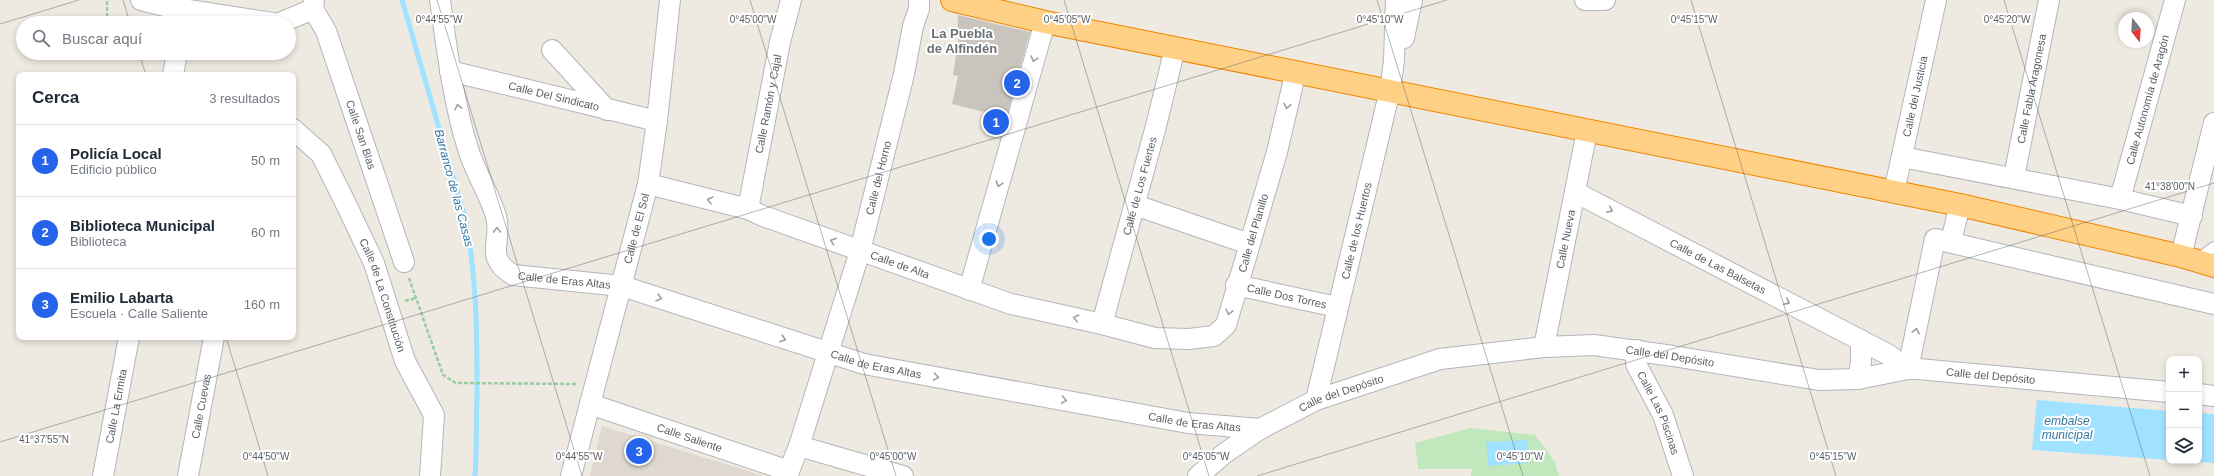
<!DOCTYPE html>
<html lang="es">
<meta charset="utf-8">
<style>
:root{--surface:#fff;--page:#f2f2f3;--text:#1f2937;--muted:#747a83;--line:#e0e1e3;--accent:#2563eb}
body{margin:0;font-family:Helvetica,sans-serif;background:var(--page);color:var(--text)}
.controls{position:absolute;right:12px;bottom:12px;display:grid;overflow:hidden;border-radius:8px;box-shadow:0 2px 6px #0003}
.controls button{width:36px;height:36px;display:grid;place-items:center;padding:0;border:0;border-bottom:1px solid var(--line);background:var(--surface);color:var(--text);font:20px sans-serif}
.compass{position:absolute;left:2118px;top:12px;width:36px;height:36px;border-radius:50%;background:var(--surface);box-shadow:0 2px 6px #0003;rotate:163deg}
.you{position:absolute;left:989px;top:239px;width:14px;height:14px;margin:-10px;border:3px solid #fff;border-radius:50%;background:#1a73e8;box-shadow:0 0 0 6px #1a73e833}
.badge{display:grid;place-items:center;width:26px;height:26px;border-radius:50%;background:var(--accent);color:#fff;font-size:13px;font-weight:700}
.pin{position:absolute;translate:-50% -50%;border:2px solid #fff;box-shadow:0 1px 4px #0006}
.list{margin:0;padding:0;list-style:none}
h2{display:flex;justify-content:space-between;align-items:center;height:52px;margin:0;padding:0 16px;font-size:17px}
h2 small{font-size:13px;font-weight:400;color:var(--muted)}
.list li{display:grid;grid-template-columns:26px 1fr auto;gap:12px;align-items:center;box-sizing:border-box;height:72px;padding:0 16px;border-top:1px solid var(--line)}
.list b{display:block;font-size:15px;white-space:nowrap}
.list p{margin:0;font-size:13px;white-space:nowrap;color:var(--muted)}
.list em{font-size:13px;font-style:normal;color:var(--muted)}
.icon{flex:none;width:22px;height:22px;fill:none;stroke:currentColor;stroke-width:2;stroke-linecap:round;stroke-linejoin:round}
.map{position:relative;flex:none;width:2214px;height:476px;overflow:hidden}
.search{position:absolute;background:var(--surface);box-shadow:0 2px 6px #0003;left:16px;top:16px;width:280px;height:44px;display:flex;align-items:center;gap:10px;box-sizing:border-box;padding:0 14px;border-radius:22px;color:var(--muted);font-size:15px}
.panel{position:absolute;background:var(--surface);box-shadow:0 2px 6px #0003;left:16px;top:72px;width:280px;height:268px;border-radius:8px}
.map>svg:first-child{display:block}
.education{fill:#ded8d0}
.green{fill:#c1e7bc}
.water{fill:#a0e2ff}
.lines{fill:none;stroke-linecap:round;stroke-linejoin:round}
.stream{stroke:#a0e2ff;stroke-width:5}
.building{fill:#c9c4be}
.lane-casing{stroke:#b2b6ba;stroke-width:12}
.street-casing{stroke:#b2b6ba;stroke-width:22}
.highway-casing{stroke:#ef8600;stroke-width:24}
.path{stroke:#97ce9f;stroke-width:2.5;stroke-dasharray:4 2;stroke-linecap:butt}
.lane{stroke:#fff;stroke-width:10}
.street{stroke:#fff;stroke-width:20}
.highway{stroke:#ffd187;stroke-width:22}
.oneway{stroke:#9c9fa1}
.ticks{fill:none;stroke:#5a5f63;stroke-width:1;stroke-opacity:0.45}
.labels{text-anchor:middle;stroke-width:4;stroke-linejoin:round;paint-order:stroke}
.street-label{font-size:11px;fill:#5a5f63;stroke:#fff}
.water-label{font-size:12px;font-style:italic;fill:#3378a4;stroke:#fff}
.quarter-label{font-size:13px;font-weight:bold;fill:#6b7175;stroke:#fff}
.ticks-label{font-size:10px;text-anchor:middle;fill:#5a5f63;stroke:#fff;stroke-width:4;stroke-linejoin:round;paint-order:stroke}
</style>
<div class="map">
<svg width="2214" height="476" viewBox="0 0 2214 476">
<rect width="100%" height="100%" fill="#eee9e1"/>
<path class="education" d="M602,426L764,476H590Z"/>
<path class="green" d="M1471,428L1535,435L1555,462L1559,476H1471L1472,469H1418L1415,443Z"/>
<path class="water" d="M2037,400L2169,411V460L2032,450Z
M2199,413L2214,414V463L2184,461H2199Z
M1528,440V463L1488,466L1486,442Z"/>
<g class="lines">
<path class="stream" d="M402,0L465,218C477,276 477,335 477,394C476,421 477,449 475,476"/>
</g>
<path class="building" d="M958,15L1030,32L1007,115L1000,113L993,114L952,104L958,76L953,75L959,36H957Z"/>
<g class="lines">
<defs>
<path id="lane" d="M2196,260L2214,247"/>
<g id="street">
<path d="M141,0L169,7L273,23"/>
<path id="s1" d="M440,0C447,50 453,101 468,149C475,172 489,193 496,216C503,243 483,256 513,275L622,286L864,364L1188,423L1260,429"/>
<path d="M1585,0H1605"/>
<path id="s2" d="M313,9L326,31L404,262"/>
<path d="M280,23L313,9L314,0"/>
<path d="M1404,38L1412,0"/>
<path d="M552,50L607,110"/>
<path id="s3" d="M450,71L657,121"/>
<path d="M173,75L177,53"/>
<path id="s4" d="M293,129L321,154L344,200L374,263L405,361L434,415L430,476"/>
<path d="M1902,157L2120,199L2192,216"/>
<path id="s5" d="M2014,177L2049,0"/>
<path id="s6" d="M648,184L748,209L763,216L1011,304L1102,324L1155,338L1189,339L1214,336L1226,325L1277,152L1295,75L1302,73"/>
<path id="s7" d="M1575,192L1889,355L1908,369"/>
<path id="s8" d="M1894,192L1936,0"/>
<path id="s9" d="M2120,199L2175,0"/>
<path d="M1135,205L1249,244"/>
<path id="s10" d="M748,209L780,42L791,0"/>
<path d="M1951,241L1960,205"/>
<path d="M2181,256L2214,123"/>
<path id="s11" d="M1236,285L1337,307"/>
<path d="M969,290L1045,22"/>
<path id="s12" d="M1102,324L1156,126L1175,48"/>
<path id="s13" d="M1544,347L1587,131"/>
<path id="s14" d="M1637,350L1636,364L1663,415L1683,476"/>
<path d="M1908,369L1935,239L2214,304"/>
<path d="M1858,379L1861,362V340"/>
<path d="M2199,394L2214,396"/>
<path id="s15" d="M1316,400L1390,90L1394,61L1396,0"/>
<path id="s16" d="M590,404L789,471"/>
<path d="M799,446L903,476"/>
<path id="s17" d="M103,476L129,337"/>
<path id="s18" d="M188,476L214,337"/>
<path id="s19" d="M571,476L648,184L657,121L670,0"/>
<path id="s20" d="M787,476L799,446L860,251L904,74L913,26L919,9V0"/>
<path id="s21" d="M1198,476L1225,453L1260,429L1316,400L1440,359L1544,347L1594,345L1673,356L1819,380L1858,379L1908,369H1918L2169,392"/>
</g>
<path id="highway" d="M952,0L1045,22L1960,205L2181,256L2214,266"/>
</defs>
<use href="#lane" class="lane-casing"/>
<use href="#street" class="street-casing"/>
<use href="#highway" class="highway-casing"/>
<path class="path" d="M107,23V0
M409,278L443,375L456,383L577,384
M405,301L416,298"/>
<use href="#lane" class="lane"/>
<use href="#street" class="street"/>
<use href="#highway" class="highway"/>
</g>
<defs><path id="oneway-chevron" d="M-2-3.5L2.5 0L-2 3.5" fill="none" stroke-width="1.6" stroke-linecap="round" stroke-linejoin="round"/></defs>
<g class="oneway">
<use href="#oneway-chevron" transform="translate(1034 59) rotate(106)"/>
<use href="#oneway-chevron" transform="translate(1287 106) rotate(103)"/>
<use href="#oneway-chevron" transform="translate(458 107) rotate(-103)"/>
<use href="#oneway-chevron" transform="translate(999 184) rotate(106)"/>
<use href="#oneway-chevron" transform="translate(710 200) rotate(-166)"/>
<use href="#oneway-chevron" transform="translate(1610 210) rotate(27)"/>
<use href="#oneway-chevron" transform="translate(497 230) rotate(-91)"/>
<use href="#oneway-chevron" transform="translate(833 241) rotate(-160)"/>
<use href="#oneway-chevron" transform="translate(659 298) rotate(18)"/>
<use href="#oneway-chevron" transform="translate(1787 302) rotate(27)"/>
<use href="#oneway-chevron" transform="translate(1229 312) rotate(104)"/>
<use href="#oneway-chevron" transform="translate(1076 318) rotate(-168)"/>
<use href="#oneway-chevron" transform="translate(1916 331) rotate(-78)"/>
<use href="#oneway-chevron" transform="translate(783 339) rotate(18)"/>
<use href="#oneway-chevron" transform="translate(936 377) rotate(10)"/>
<use href="#oneway-chevron" transform="translate(1064 400) rotate(10)"/>
</g>
<path class="ticks" d="M123,0L130,23M437,0L582,476M750,0L896,476M1064,0L1209,476M1377,0L1523,476M1691,0L1836,476M2004,0L2150,476M0,24L79,0M139,53L146,75M226,337L268,476M0,442L1447,0M1257,476L2214,183"/>
<g class="labels">
<g class="street-label">
<text dy="4" stroke="none"><textPath href="#s5" startOffset="90">Calle Fabla Aragonesa</textPath></text>
<text dy="4" stroke="none"><textPath href="#s8" startOffset="98">Calle del Justicia</textPath></text>
<text dy="4" stroke="none"><textPath href="#s3" startOffset="107">Calle Del Sindicato</textPath></text>
<text dy="4" stroke="none"><textPath href="#s9" startOffset="103">Calle Autonomía de Aragón</textPath></text>
<text dy="4" stroke="none"><textPath href="#s10" startOffset="107">Calle Ramón y Cajal</textPath></text>
<text dy="4" stroke="none"><textPath href="#s2" startOffset="135">Calle San Blas</textPath></text>
<text dy="4" stroke="none"><textPath href="#s20" startOffset="312">Calle del Horno</textPath></text>
<text dy="4" stroke="none"><textPath href="#s12" startOffset="143">Calle de Los Fuertes</textPath></text>
<text dy="4" stroke="none"><textPath href="#s19" startOffset="256">Calle de El Sol</textPath></text>
<text dy="4" stroke="none"><textPath href="#s15" startOffset="174">Calle de los Huertos</textPath></text>
<text dy="4" stroke="none"><textPath href="#s6" startOffset="702">Calle del Planillo</textPath></text>
<text dy="4" stroke="none"><textPath href="#s13" startOffset="110">Calle Nueva</textPath></text>
<text dy="4" stroke="none"><textPath href="#s6" startOffset="265">Calle de Alta</textPath></text>
<text dy="4" stroke="none"><textPath href="#s7" startOffset="161">Calle de Las Balsetas</textPath></text>
<text dy="4" stroke="none"><textPath href="#s1" startOffset="342">Calle de Eras Altas</textPath></text>
<text dy="4" stroke="none"><textPath href="#s4" startOffset="192">Calle de La Constitución</textPath></text>
<text dy="4" stroke="none"><textPath href="#s11" startOffset="52">Calle Dos Torres</textPath></text>
<text dy="4" stroke="none"><textPath href="#s21" startOffset="503">Calle del Depósito</textPath></text>
<text dy="4" stroke="none"><textPath href="#s1" startOffset="666">Calle de Eras Altas</textPath></text>
<text dy="4" stroke="none"><textPath href="#s21" startOffset="827">Calle del Depósito</textPath></text>
<text dy="4" stroke="none"><textPath href="#s21" startOffset="167">Calle del Depósito</textPath></text>
<text dy="4" stroke="none"><textPath href="#s17" startOffset="71">Calle La Ermita</textPath></text>
<text dy="4" stroke="none"><textPath href="#s18" startOffset="71">Calle Cuevas</textPath></text>
<text dy="4" stroke="none"><textPath href="#s14" startOffset="68">Calle Las Piscinas</textPath></text>
<text dy="4" stroke="none"><textPath href="#s1" startOffset="990">Calle de Eras Altas</textPath></text>
<text dy="4" stroke="none"><textPath href="#s16" startOffset="105">Calle Saliente</textPath></text>
</g>
<g class="water-label">
<text transform="translate(454 188) rotate(75)" y="4">Barranco de las Casas</text>
<text x="2067" y="425">embalse<tspan x="2067" dy="14">municipal</tspan></text>
</g>
<g class="quarter-label">
<text x="962" y="38">La Puebla<tspan x="962" dy="15">de Alfindén</tspan></text>
</g>
</g>
<g class="ticks-label">
<text x="439" y="23">0°44'55"W</text>
<text x="753" y="23">0°45'00"W</text>
<text x="1067" y="23">0°45'05"W</text>
<text x="1380" y="23">0°45'10"W</text>
<text x="1694" y="23">0°45'15"W</text>
<text x="2007" y="23">0°45'20"W</text>
<text x="2170" y="190">41°38'00"N</text>
<text x="44" y="443">41°37'55"N</text>
<text x="266" y="460">0°44'50"W</text>
<text x="579" y="460">0°44'55"W</text>
<text x="893" y="460">0°45'00"W</text>
<text x="1206" y="460">0°45'05"W</text>
<text x="1520" y="460">0°45'10"W</text>
<text x="1833" y="460">0°45'15"W</text>
</g>
</svg>
<div class="controls">
<button>+</button>
<button>−</button>
<button><svg class="icon" aria-label="layers" viewBox="0 0 24 24"><path d="M12 4l9 5-9 5-9-5zM3 14l9 5 9-5"/></svg></button>
</div>
<svg class="compass" viewBox="-18 -18 36 36"><path d="M0-13l5 13h-10z" fill="#e53935"/><path d="M0 13l5-13h-10z" fill="#747a83"/></svg>
<div class="you"></div>
<div class="pin badge" style="left:996px;top:122px">1</div>
<div class="pin badge" style="left:1017px;top:83px">2</div>
<div class="pin badge" style="left:639px;top:451px">3</div>
<div class="search"><svg class="icon" aria-label="search" viewBox="0 0 24 24"><circle cx="10" cy="10" r="6"/><path d="M15 15l6 6"/></svg>Buscar aquí</div>
<section class="panel">
<h2>Cerca<small>3 resultados</small></h2>
<ul class="list">
<li><span class="badge">1</span><div><b>Policía Local</b><p>Edificio público</p></div><em>50 m</em></li>
<li><span class="badge">2</span><div><b>Biblioteca Municipal</b><p>Biblioteca</p></div><em>60 m</em></li>
<li><span class="badge">3</span><div><b>Emilio Labarta</b><p>Escuela · Calle Saliente</p></div><em>160 m</em></li>
</ul>
</section>
</div>
